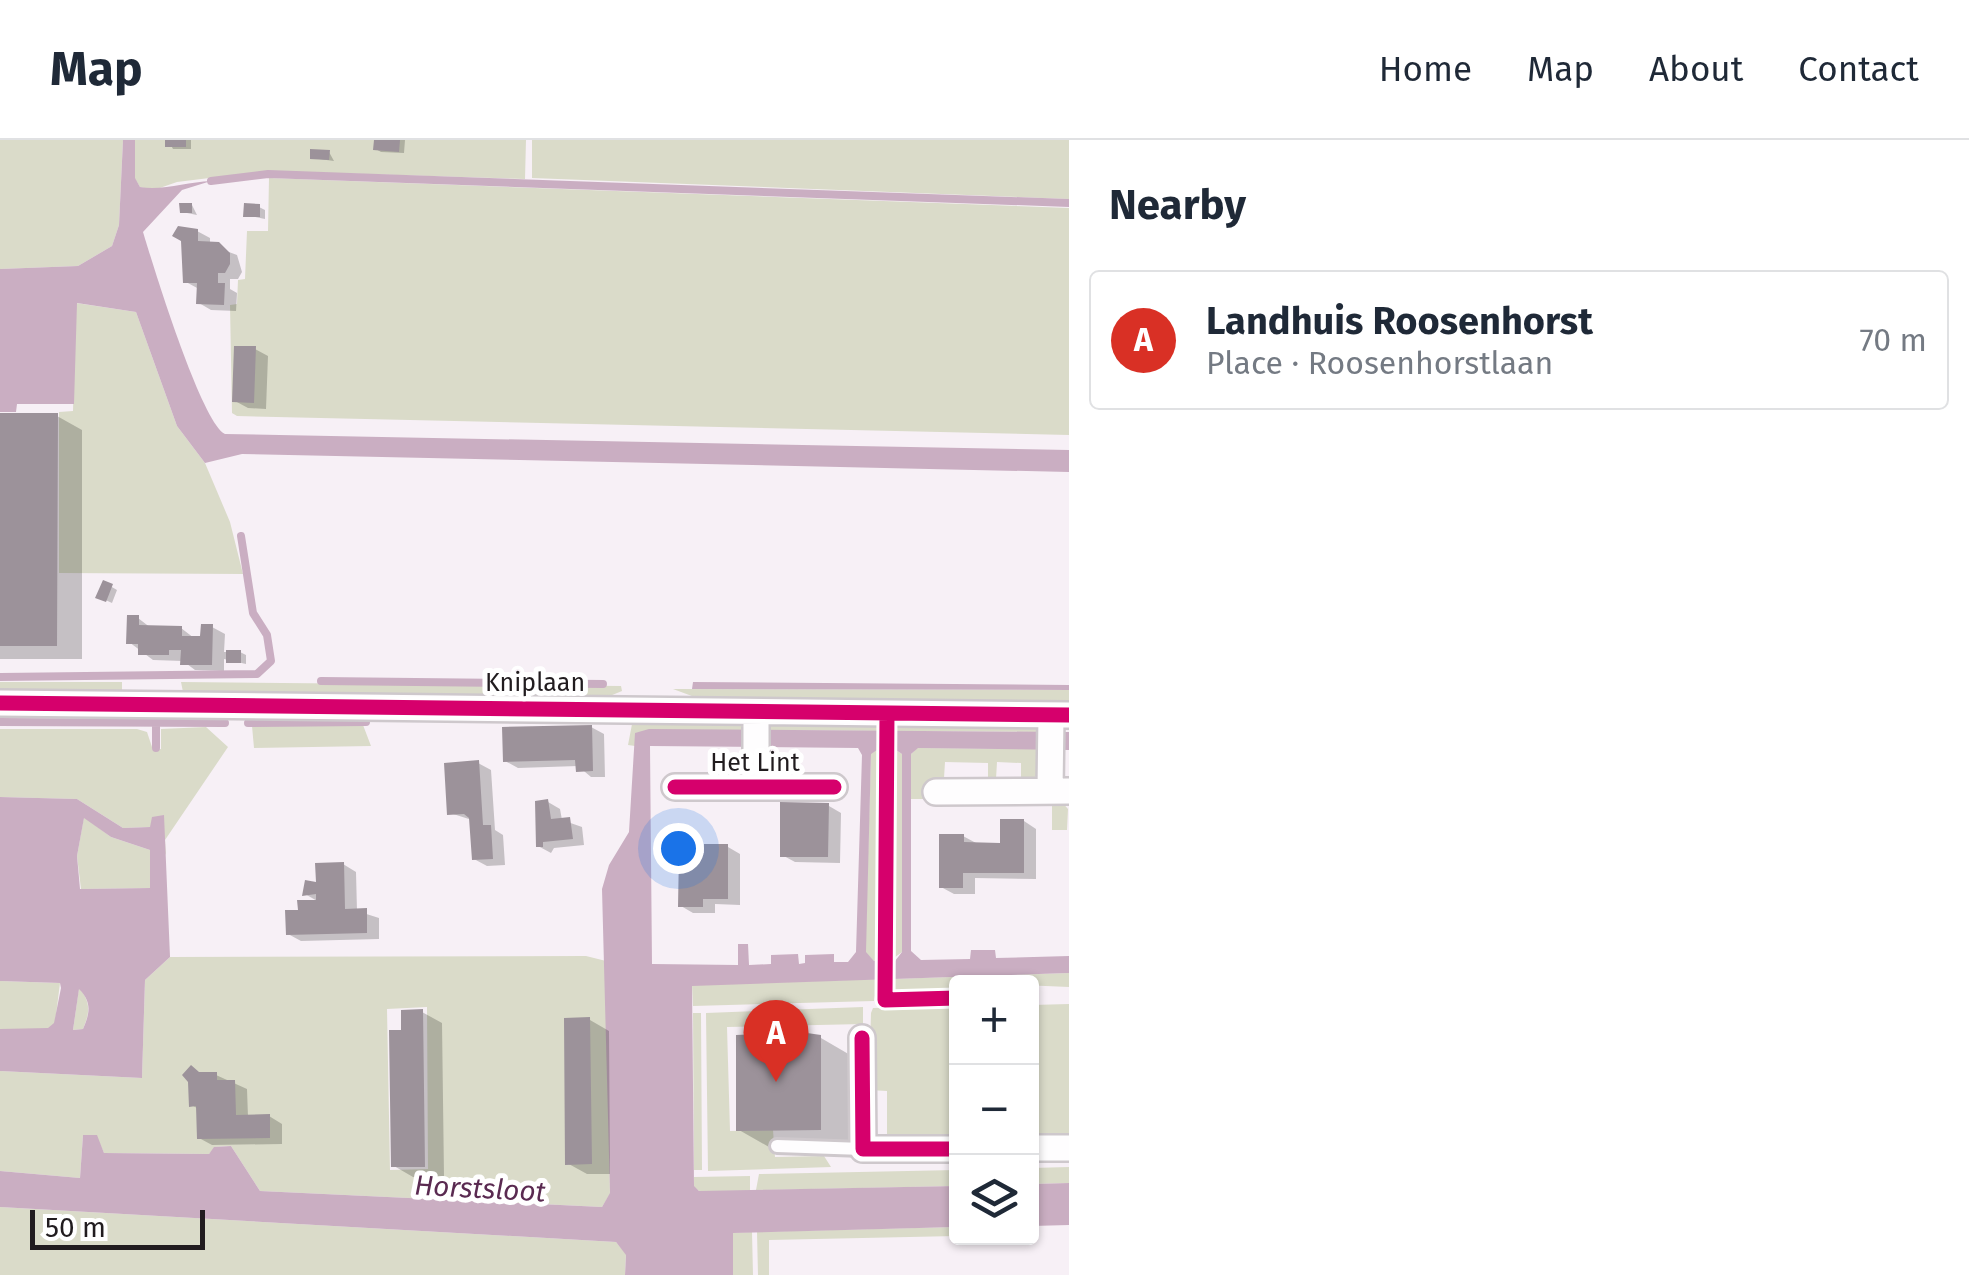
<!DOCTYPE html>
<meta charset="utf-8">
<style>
:root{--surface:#fff;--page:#f6f6f7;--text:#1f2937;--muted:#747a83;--line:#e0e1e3;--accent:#d93025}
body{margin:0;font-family:"Fira Sans",sans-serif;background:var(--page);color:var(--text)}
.controls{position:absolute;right:30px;bottom:30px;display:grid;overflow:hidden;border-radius:10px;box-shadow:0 2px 8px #0004}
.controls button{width:90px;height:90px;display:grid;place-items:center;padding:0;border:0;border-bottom:2px solid var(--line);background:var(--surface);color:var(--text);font:50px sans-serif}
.scale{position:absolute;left:30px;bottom:25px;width:175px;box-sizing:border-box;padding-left:10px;border:5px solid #211c1f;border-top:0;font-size:28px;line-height:35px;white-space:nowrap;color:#211c1f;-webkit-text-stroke:8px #fff;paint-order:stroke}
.you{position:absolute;left:678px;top:708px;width:35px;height:35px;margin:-25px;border:8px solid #fff;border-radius:50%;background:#1a73e8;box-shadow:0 0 0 15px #1a73e833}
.badge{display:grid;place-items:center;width:65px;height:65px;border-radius:50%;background:var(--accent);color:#fff;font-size:32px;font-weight:700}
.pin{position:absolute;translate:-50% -82px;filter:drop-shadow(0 2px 5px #0008)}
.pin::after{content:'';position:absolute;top:52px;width:35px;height:30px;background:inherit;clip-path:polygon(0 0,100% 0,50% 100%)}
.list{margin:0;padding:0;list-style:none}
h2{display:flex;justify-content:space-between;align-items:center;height:130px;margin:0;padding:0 40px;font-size:42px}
h2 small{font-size:32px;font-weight:400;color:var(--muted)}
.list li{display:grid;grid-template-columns:65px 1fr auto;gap:30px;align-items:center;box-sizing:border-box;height:140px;margin:0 20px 20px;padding:0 20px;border:2px solid var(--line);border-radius:10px}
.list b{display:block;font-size:38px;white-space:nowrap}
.list p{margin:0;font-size:32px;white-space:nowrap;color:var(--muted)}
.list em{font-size:32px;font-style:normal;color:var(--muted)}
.icon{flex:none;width:55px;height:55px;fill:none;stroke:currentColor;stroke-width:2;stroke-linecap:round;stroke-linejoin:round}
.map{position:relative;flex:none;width:1069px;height:1135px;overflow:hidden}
header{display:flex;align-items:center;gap:60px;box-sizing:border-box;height:140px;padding:0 50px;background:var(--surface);border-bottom:2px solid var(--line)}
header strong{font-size:48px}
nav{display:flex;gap:55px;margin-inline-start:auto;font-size:35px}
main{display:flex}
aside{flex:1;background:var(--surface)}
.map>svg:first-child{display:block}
.green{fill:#dadbc9;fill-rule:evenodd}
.water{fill:#caaec2;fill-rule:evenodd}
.shadow{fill:#0003}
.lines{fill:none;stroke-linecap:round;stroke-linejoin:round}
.stream{stroke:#caaec2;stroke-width:8}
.building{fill:#9c929a}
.lane-casing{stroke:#cec8cc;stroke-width:18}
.street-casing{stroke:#cec8cc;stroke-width:30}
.lane{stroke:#fefdfe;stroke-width:12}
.street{stroke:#fefdfe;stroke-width:25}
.cycleway-casing{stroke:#fff;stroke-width:21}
.cycleway{stroke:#d6006c;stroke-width:15}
.labels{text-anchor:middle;stroke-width:10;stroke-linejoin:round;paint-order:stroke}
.street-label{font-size:25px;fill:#211c1f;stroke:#fff}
.water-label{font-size:28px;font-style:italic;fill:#5a2a51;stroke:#fff}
</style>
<header>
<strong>Map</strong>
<nav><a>Home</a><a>Map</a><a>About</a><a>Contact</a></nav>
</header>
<main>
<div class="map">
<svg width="1069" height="1135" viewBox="0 0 1069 1135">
<rect width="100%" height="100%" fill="#f7f0f6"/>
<path class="green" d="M0,0H123L119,85L112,106L78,126L0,129Z
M135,0H526L525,39L267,31L177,42L154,50L140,47L135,39Z
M532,0H1069V59L532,38Z
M269,38L1069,68V295L237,276L232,273L230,165L237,164L238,140L245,139L247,91H268Z
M76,163L136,172L177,286L205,323L230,382L243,434L59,433V272L73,271Z
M0,542H122V557L0,555Z
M181,542L621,546L622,551L600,560L208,552L184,557Z
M673,549L1069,550V567L1013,568L1007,560H924L910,566L708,562Z
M633,579L744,580L746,590L635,593V606L628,605Z
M768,580L881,584V591L764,590Z
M1039,582L1041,592L893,591V584Z
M363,585L371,606L254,608L252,586Z
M206,587L228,607L165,700L166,715L151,687L123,688L77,659L0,657V589H137L147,592L153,610L161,609V589Z
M880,608L878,821H874L865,812L871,613Z
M893,608L902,614V812L890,821Z
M917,608L1041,609V628L1033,640L1021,639V623L997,622L996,639H988V623L945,622L944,638L934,639V659H911V614Z
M1052,658L1061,661L1068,669L1067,690H1052Z
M84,677L111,697L150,710V748L81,749L77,716Z
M586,816L606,821L610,1054L602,1067L260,1051L231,1006L215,1007L209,1014L104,1013L96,995H83L80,1038L0,1031V931L142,938L145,840L170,817ZM427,867L428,1029L390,1030L387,869Z
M1069,833V847L956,842V851L896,853L891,847V839Z
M878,839L874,861L693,866L692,845Z
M0,841L60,843L55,883L48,889H0Z
M79,848C91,862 90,872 83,889L73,890Z
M1069,864V997L1032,998V865Z
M956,866V1000H887V951L869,950L871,873L873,868Z
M863,867V884L727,887L730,991L773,990L775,1017L824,1016L831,1027L708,1031L706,873Z
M693,873H701L702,1030H694Z
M1069,1027V1043L1032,1044V1028Z
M956,1030V1046L756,1050L759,1034Z
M750,1036V1052L699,1051L694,1047V1037Z
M0,1067L616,1102L626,1114L625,1135H0Z
M956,1087V1096L769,1100V1135H758L757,1092Z
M752,1092L753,1135H733L732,1093Z"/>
<path class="water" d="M123,0H135V38L140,47C162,51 187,42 211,41L182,50L143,92C153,125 201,282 225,294L1069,310V332L242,314L205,323L177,286L136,172L77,163L74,264H17L16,272H0V129L78,126L112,106L119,85Z
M693,542L1069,545V550L692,549Z
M649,589L1069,592V610L918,608L911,614V811L921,820L970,819L971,810H995L996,818L1069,816V833L692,846L694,1046L699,1051L956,1046V1087L733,1093V1135H625L626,1115L616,1102L0,1067V1031L80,1038L83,995H97L104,1013L209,1014L214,1007L231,1006L260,1051L602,1067L610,1053L602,749L609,725L629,692L635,593ZM650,606L858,608L862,615L856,812L848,822H834V814L805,815V823L799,824L798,814L771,815V824L749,825L748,804H738V825L652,824ZM880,608H893L902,614V812L895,821H874L866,812L871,614Z
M0,657L77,659L123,688L150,687L152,677L164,675L170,817L145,840L142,938L0,931V889L48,888L54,883L61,848L60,843L0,841ZM84,678L111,697L150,710V748L80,749L77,716ZM79,849C92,862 90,873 83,889L73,890Z
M1069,1043V1085L1032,1086V1044Z"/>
<path class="shadow" d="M168,0H191V9H173Z
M376,0H405L404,13L381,12L376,9Z
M329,12L334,21L312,18Z
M192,65L197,75L182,72Z
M259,67L265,70V79L246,75Z
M197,91L210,98V105L237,115L242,132L238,139H230V149L237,153L236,171L211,170L199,163V149L186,142Z
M255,209L268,216L266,269L248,268L235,261Z
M0,276H57L82,290V519H0Z
M105,443L117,450L112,463L99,457Z
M138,478L151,488H181L194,498H203L212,487L225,494L224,512H240L246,515V524L224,519V531L195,530L183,521L153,520L129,502Z
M591,587L604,594L605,637H591L578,626L518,628L505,621Z
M478,623L491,630L495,690L503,695L505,725L487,726L474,719L472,680L450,673Z
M548,662L560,669L562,680L582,687L584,705L554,708L551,713L538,706Z
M829,666L841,673L840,723L795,722L782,715Z
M1024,681L1036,689V739L975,738V754H954L941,747L963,696L976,703L1002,705Z
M728,707L740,714V765L715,764V773H693L681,766L706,715Z
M343,724L356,732L357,771L379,778V799L301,801L288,794L300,772L319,762L305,754Z
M422,872L442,883L444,1036L413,1037L394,1026L404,893Z
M590,880L609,891L610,1034H587L567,1023Z
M821,898L857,919V1010L776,1011L739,990Z
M203,935H216L247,949L248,977L269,976L282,984V1004L212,1005L199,998V969L191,965L190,941Z"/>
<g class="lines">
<path class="stream" d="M211,41L268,34L1069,63
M0,537L257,534L271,521L267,495L253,473L241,396
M321,541L603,544
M0,582L225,583
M248,583L366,582
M156,584V608"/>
</g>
<path class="building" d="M165,0H186V7H165Z
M374,0H400L399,12L373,10Z
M310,9L330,10L329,20L310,19Z
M179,63H192V73H180Z
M244,63L260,64V77H243Z
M178,86L198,89V101L219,102L230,113V124L225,133H218V143H225L224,165L196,164L197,143H183L181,101L172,96Z
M234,206H256L254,263L232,262Z
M0,273H58L57,506H0Z
M103,440L113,444L106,462L95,458Z
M127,475H139V485L182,486V496H200L201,484H213L212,525H180L181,510H169V515H138V504H126Z
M226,510H241V523H226Z
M592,585L593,631L576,632L575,620L503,622L502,587Z
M479,620L483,685H491L493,719L472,720L469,678L464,674L447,675L444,623Z
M548,659L551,679L570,677L573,699L543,702V707H536L535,661Z
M780,662L829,663L828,717H780Z
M1000,679H1024V733H963V748H939V694H964V702L1000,703Z
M704,704H728V759H703V767H678L679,712L704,713Z
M344,722L345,769L367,768V793L286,795L285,770H298L297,760H316V754L302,756L305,740L316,742L315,723Z
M423,869L425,1027H391L389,890H401V870Z
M590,877L592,1024L565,1025L564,878Z
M800,892L821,895V990L736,991V895Z
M191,925L199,932H217V940H235L236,975L270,974V998L197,999L196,966L189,967L188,942L182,935Z"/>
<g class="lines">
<defs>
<path id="lane" d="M777,1006L863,1009"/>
<path id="street" d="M0,563L1069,575
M756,572V646
M675,647H834
M1050,651L1051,575
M936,652L1069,651
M862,898L863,1009H956
M1032,1008H1069"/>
</defs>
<use href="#lane" class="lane-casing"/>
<use href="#street" class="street-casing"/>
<use href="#lane" class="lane"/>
<use href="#street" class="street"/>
<defs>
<path id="cycleway" d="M0,563L1069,575
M887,573L885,860L956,858
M675,647H834
M862,898L863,1009H956"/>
</defs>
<use href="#cycleway" class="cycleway-casing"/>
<use href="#cycleway" class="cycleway"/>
</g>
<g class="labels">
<g class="street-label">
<text x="535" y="551">Kniplaan</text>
<text x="755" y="631">Het Lint</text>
</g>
<g class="water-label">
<text transform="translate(480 1048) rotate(3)" y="10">Horstsloot</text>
</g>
</g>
</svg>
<div class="controls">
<button>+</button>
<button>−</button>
<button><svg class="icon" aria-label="layers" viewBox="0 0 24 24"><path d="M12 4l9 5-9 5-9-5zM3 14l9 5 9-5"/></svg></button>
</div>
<div class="scale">50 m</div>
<div class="you"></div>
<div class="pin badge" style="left:776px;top:942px">A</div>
</div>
<aside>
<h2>Nearby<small></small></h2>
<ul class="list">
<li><span class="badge">A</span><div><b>Landhuis Roosenhorst</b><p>Place · Roosenhorstlaan</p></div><em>70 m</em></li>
</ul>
</aside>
</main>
